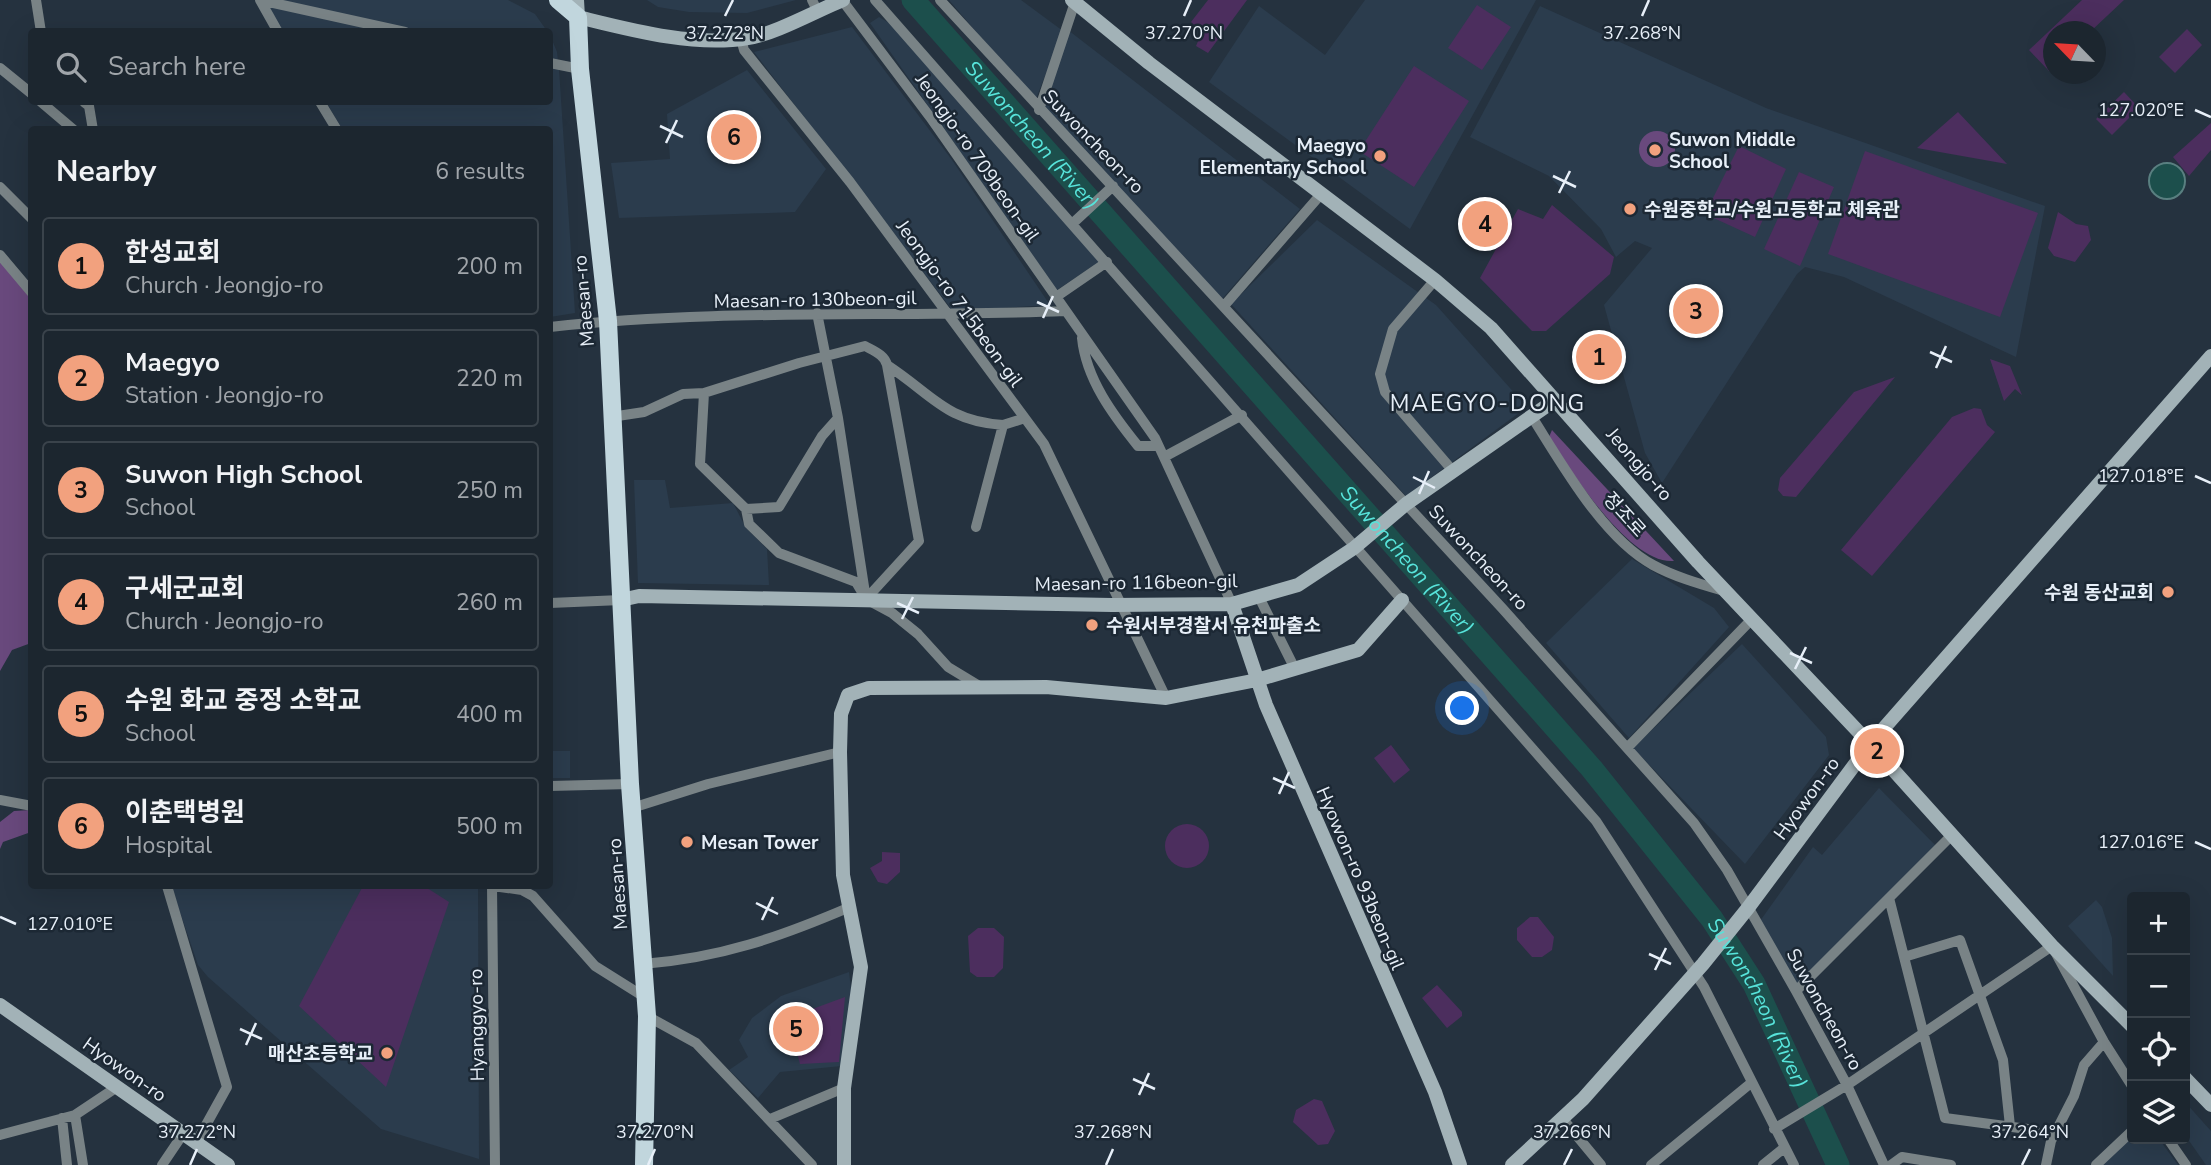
<!DOCTYPE html>
<meta charset="utf-8">
<style>
:root{--surface:#1c262f;--page:#252e37;--text:#f1f3f6;--muted:#a0a5aa;--line:#3a434b;--accent:#f2a17e}
body{margin:0;font-family:"Nunito Sans","Noto Sans KR",sans-serif;background:var(--page);color:var(--text)}
.controls{position:absolute;right:21px;bottom:21px;display:grid;overflow:hidden;border-radius:7px;box-shadow:0 7px 28px #0002}
.controls button{width:63px;height:63px;display:grid;place-items:center;padding:0;border:0;border-bottom:2px solid var(--line);background:var(--surface);color:var(--text);font:35px sans-serif}
.compass{position:absolute;left:2043px;top:21px;width:63px;height:63px;border-radius:50%;background:var(--surface);box-shadow:0 7px 28px #0002;rotate:295deg}
.you{position:absolute;left:1463px;top:709px;width:24px;height:24px;margin:-18px;border:5px solid #fff;border-radius:50%;background:#1a73e8;box-shadow:0 0 0 10px #1a73e833}
.badge{display:grid;place-items:center;width:46px;height:46px;border-radius:50%;background:var(--accent);color:#111;font-size:23px;font-weight:700}
.pin{position:absolute;translate:-50% -50%;border:4px solid #fff;box-shadow:0 2px 7px #0006}
.list{margin:0;padding:0;list-style:none}
h2{display:flex;justify-content:space-between;align-items:center;height:91px;margin:0;padding:0 28px;font-size:30px}
h2 small{font-size:23px;font-weight:400;color:var(--muted)}
.list li{display:grid;grid-template-columns:46px 1fr auto;gap:21px;align-items:center;box-sizing:border-box;height:98px;margin:0 14px 14px;padding:0 14px;border:2px solid var(--line);border-radius:7px}
.list b{display:block;font-size:26px;white-space:nowrap}
.list p{margin:0;font-size:23px;white-space:nowrap;color:var(--muted)}
.list em{font-size:23px;font-style:normal;color:var(--muted)}
.icon{flex:none;width:38px;height:38px;fill:none;stroke:currentColor;stroke-width:2;stroke-linecap:round;stroke-linejoin:round}
.map{position:relative;flex:none;width:2211px;height:1165px;overflow:hidden}
.search{position:absolute;background:var(--surface);box-shadow:0 7px 28px #0002;left:28px;top:28px;width:525px;height:77px;display:flex;align-items:center;gap:18px;box-sizing:border-box;padding:0 24px;border-radius:7px;color:var(--muted);font-size:26px}
.panel{position:absolute;background:var(--surface);box-shadow:0 7px 28px #0002;left:28px;top:126px;width:525px;height:763px;border-radius:7px}
.map>svg:first-child{display:block}
.built{fill:#2b3c4d}
.green{fill:#4c2e5e}
.forest{fill:#69497d}
.water{fill:#1c4f4c;stroke:#597f80;stroke-width:2}
.lines{fill:none;stroke-linecap:round;stroke-linejoin:round}
.river{stroke:#1c4f4c;stroke-width:23}
.street{stroke:#798386;stroke-width:10}
.secondary{stroke:#a2b2b7;stroke-width:14}
.primary{stroke:#c1d6dd;stroke-width:18}
.ticks{fill:none;stroke:#e7eff8;stroke-width:2.5}
.poi-dot{fill:#f2a17e;stroke:#1c2834;stroke-width:2.5}
.labels{text-anchor:middle;stroke-width:5;stroke-linejoin:round;paint-order:stroke}
.poi-label{font-size:19px;font-weight:bold;fill:#e7eff8;stroke:#1c2834;text-anchor:start}
.street-label{font-size:19px;fill:#e7eff8;stroke:#1c2834}
.water-label{font-size:21px;font-style:italic;fill:#57e3da;stroke:#1c2834}
.quarter-label{font-size:23px;letter-spacing:2px;fill:#e7eff8;stroke:#1c2834}
.ticks-label{font-size:18px;text-anchor:middle;fill:#e7eff8;stroke:#1c2834;stroke-width:5;stroke-linejoin:round;paint-order:stroke}
</style>
<div class="map">
<svg width="2211" height="1165" viewBox="0 0 2211 1165">
<rect width="100%" height="100%" fill="#25323f"/>
<path class="built" d="M262,0H508L535,14L547,31H283Z
M647,0H796L747,13L689,12L658,7Z
M949,0H1021L1063,31L1035,101Z
M1365,0H1536L1410,229L1209,82L1259,6L1325,55Z
M1540,6L1766,108L2045,206L2016,357L1844,277L1805,267L1797,274L1662,483L1645,453L1604,305L1652,248L1635,241L1616,257L1601,229L1549,176L1470,137Z
M879,17L896,27L1102,260L1057,290L870,23Z
M852,27L952,160L1050,305L953,311L754,52Z
M1068,30L1300,209L1222,299L1043,108Z
M550,35L557,52L559,69L575,313L550,317V130L342,129L326,102H550Z
M747,70L826,169L795,212L619,218L611,163L670,159L667,114Z
M1317,220L1436,305L1527,407L1406,496L1231,304Z
M634,480H665L670,508L733,503L746,528L767,549L769,585L638,583Z
M1632,559L1714,608L1729,627L1629,738L1546,643Z
M1742,644L1826,737L1829,755L1745,864L1633,748Z
M550,706L552,751H570V778H550Z
M1879,788L1937,847L1796,986L1760,921L1813,847L1822,855Z
M171,886H478L479,1159L381,1129L208,977L198,965Z
M2096,900L2102,907L2112,938L2113,976L2068,926Z
M849,972L852,997L842,1066L780,1072L758,1098L729,1070L748,1057L739,1040L752,1018L781,996Z
M2185,1102L2211,1131V1165H2206L2185,1135Z
M2132,1135V1139H2159L2178,1165H2099Z"/>
<path class="green" d="M1208,0H1247L1208,53L1196,46L1202,32L1191,22Z
M2082,0H2124L2091,31L2054,32L2053,67L2049,71L2029,50Z
M1477,5L1511,27L1482,70L1448,48Z
M2187,29L2202,45L2175,73L2159,57Z
M1414,66L1469,101L1414,187L1359,151Z
M2124,92L2139,108L2112,135L2096,119Z
M1958,112L2007,164L1917,148Z
M2211,123V150L2189,176L2173,157Z
M1739,146L1786,169L1755,237L1705,214Z
M1865,151L2038,213L2000,317L1828,254Z
M1799,172L1834,187L1800,266L1764,249Z
M1552,205L1614,257L1610,274L1546,331H1532L1480,278L1518,209L1543,219Z
M2058,212L2076,224L2088,226L2091,240L2075,262L2054,256L2048,248Z
M1990,359L2010,366L2022,395L2015,389L2004,401Z
M1895,377L1796,497L1783,496L1778,490L1780,478L1854,392Z
M1974,408L1981,409L1987,425L1995,432L1872,576L1841,550L1952,417Z
M1391,745L1410,770L1394,783L1374,758Z
M1165 846a22 22 0 1 1 44 0a22 22 0 1 1-44 0Z
M882,852L900,853V872L887,884L878,882L870,868L882,861Z
M363,886H424L449,902L386,1087L299,1006Z
M1530,917H1538L1554,937L1552,950L1542,957H1532L1517,940V928Z
M978,928H994L1004,937L1003,968L994,977H977L970,972L968,936Z
M1437,985L1462,1012V1016L1447,1028L1422,998Z
M845,997L839,1062L800,1064L788,1018Z
M1314,1099L1322,1101L1335,1131L1328,1144L1318,1145L1293,1122L1296,1110Z"/>
<path class="forest" d="M1639 149a18 18 0 1 1 36 0a18 18 0 1 1-36 0Z
M0,255L32,285L31,643L12,650L0,671Z
M1552,430L1674,561C1630,565 1571,471 1549,437Z
M31,810V832L3,842L0,849V822L14,811Z"/>
<path class="water" d="M2149 181a18 18 0 1 1 36 0a18 18 0 1 1-36 0Z"/>
<g class="lines">
<path class="river" id="s1" d="M913,0L1592,769L1712,919L1754,984L1838,1165"/>
<path class="street" d="M36,0L41,32
M260,0L405,32
M260,0L278,32
M812,0L817,10
M842,0L930,117L1155,438L1232,604
M875,0L1596,821L1704,987L1794,1165
M940,0L1502,608L1694,823L1727,870L1796,991L1847,1085L1884,1165
M741,39L744,50L850,182L1044,444L1166,698
M550,63L580,69
M0,68L32,94
M41,102L74,130
M84,102L89,106L93,130
M320,102L337,130
M1039,110L1075,2
M0,187L32,219
M1072,224L1113,186
M0,255L32,293
M1435,280L1393,329L1380,374L1385,392L1453,471
M1056,297L1107,262
M1224,306L1322,193
M817,313L838,418L865,593
M550,327C721,308 893,318 1065,311
M1082,338C1086,379 1113,415 1138,446H1158
M704,393L700,464L746,509L779,507L822,436L838,418
M611,417L644,412L683,394L704,393L799,363L865,346C874,351 885,355 887,365C933,395 945,421 1003,425
M1532,417C1562,464 1603,538 1653,565C1675,577 1700,584 1724,591
M1164,457L1242,415
M746,509L749,524L779,553L856,582L866,599L892,613L918,634L948,667L981,687
M976,527L1003,425L1022,419
M1259,597L1295,669
M866,599L919,541L887,365
M550,603L621,600
M1628,747L1752,619
M550,786L630,784
M0,800L32,806
M632,808L708,784L840,752
M167,886L227,1087L196,1143
M492,886L495,1165
M493,886L522,890L533,896L595,966L646,998
M1889,898L1945,1118L2035,1130
M1904,957L1960,940L2003,1060L2010,1126
M643,964C720,958 780,937 850,907
M1796,991L1952,835
M647,1016L696,1043L812,1165
M75,1115L83,1165
M62,1118L67,1165
M1562,1118L1601,1165
M770,1119L844,1088
M1774,1129L1847,1085L2052,946L2104,1042L2132,1086
M0,1135L75,1115L117,1087
M2168,1139L2186,1165
M162,1165L183,1134
M1651,1165L1751,1083
M1763,1165L1784,1148
M1891,1165L1902,1157L1951,1165
M2046,1165L2051,1141L2074,1096L2084,1065L2104,1042
M2096,1165L2132,1131"/>
<path class="secondary" d="M577,0L578,17C631,30 693,47 748,38C773,35 818,10 843,0
M1072,0L1149,63L1435,280L1491,328L1698,562L1870,744L2052,946L2132,1026
M621,600L639,596L1112,605L1232,604L1298,585L1354,548L1406,504L1555,400
M1232,604L1266,705L1435,1092L1460,1165
M0,1005L228,1165
M2185,1078L2211,1105
M844,1165V1088L861,967L843,875L840,752L841,714L848,695L869,688L1046,687L1166,698L1257,680L1358,650L1402,600
M1512,1165L1583,1099L1703,964L1748,908L1870,744L2211,356"/>
<path class="primary" d="M558,0L578,17L580,69L608,321L630,784L647,1016L644,1165"/>
</g>
<path class="ticks" d="M725,16L733,0M1184,16L1191,0M1642,16L1649,0M2195,110L2211,117M660,126L683,137M666,143L677,120M1553,176L1576,187M1559,193L1570,171M1037,302L1059,312M1043,318L1053,296M1930,352L1952,362M1936,368L1946,346M2195,476L2211,483M1413,477L1435,488M1419,494L1429,471M897,603L919,613M902,619L913,597M1790,653L1812,663M1795,669L1806,647M1273,778L1295,788M1279,794L1289,772M2195,842L2211,849M756,903L778,914M0,917L16,924M762,920L773,897M1649,954L1671,964M1655,970L1666,948M240,1029L262,1039M246,1045L256,1023M1133,1079L1155,1089M1139,1095L1149,1073M190,1165L197,1149M648,1165L655,1149M1106,1165L1113,1149M1564,1165L1572,1149M2022,1165L2030,1149"/>
<g class="poi-dot">
<circle cx="1655" cy="150" r="7"/>
<circle cx="1380" cy="156" r="7"/>
<circle cx="1630" cy="209" r="7"/>
<circle cx="2168" cy="592" r="7"/>
<circle cx="1092" cy="625" r="7"/>
<circle cx="687" cy="842" r="7"/>
<circle cx="387" cy="1053" r="7"/>
</g>
<g class="labels">
<g class="poi-label">
<text x="1669" y="146">Suwon Middle<tspan x="1669" dy="22">School</tspan></text>
<text x="1366" y="152" text-anchor="end">Maegyo<tspan x="1366" dy="22">Elementary School</tspan></text>
<text x="1644" y="216">수원중학교/수원고등학교 체육관</text>
<text x="2154" y="599" text-anchor="end">수원 동산교회</text>
<text x="1106" y="632">수원서부경찰서 유천파출소</text>
<text x="701" y="849">Mesan Tower</text>
<text x="373" y="1060" text-anchor="end">매산초등학교</text>
</g>
<g class="street-label">
<text transform="translate(1094 141) rotate(46)" y="7">Suwoncheon-ro</text>
<text transform="translate(978 157) rotate(55)" y="7">Jeongjo-ro 709beon-gil</text>
<text transform="translate(815 299) rotate(-1)" y="7">Maesan-ro 130beon-gil</text>
<text transform="translate(583 301) rotate(-95)" y="7">Maesan-ro</text>
<text transform="translate(960 303) rotate(54)" y="7">Jeongjo-ro 715beon-gil</text>
<text transform="translate(1640 464) rotate(49)" y="7">Jeongjo-ro</text>
<text transform="translate(1625 514) rotate(48)" y="7">정조로</text>
<text transform="translate(1479 557) rotate(47)" y="7">Suwoncheon-ro</text>
<text transform="translate(1136 582) rotate(-1)" y="7">Maesan-ro 116beon-gil</text>
<text transform="translate(1806 798) rotate(-54)" y="7">Hyowon-ro</text>
<text transform="translate(1361 878) rotate(67)" y="7">Hyowon-ro 93beon-gil</text>
<text transform="translate(617 884) rotate(-94)" y="7">Maesan-ro</text>
<text transform="translate(1825 1009) rotate(61)" y="7">Suwoncheon-ro</text>
<text transform="translate(476 1025) rotate(-91)" y="7">Hyanggyo-ro</text>
<text transform="translate(125 1069) rotate(35)" y="7">Hyowon-ro</text>
</g>
<g class="water-label">
<text dy="7" stroke="none"><textPath href="#s1" startOffset="180">Suwoncheon (River)</textPath></text>
<text dy="7" stroke="none"><textPath href="#s1" startOffset="747">Suwoncheon (River)</textPath></text>
<text dy="7" stroke="none"><textPath href="#s1" startOffset="1314">Suwoncheon (River)</textPath></text>
</g>
<g class="quarter-label">
<text x="1488" y="411">MAEGYO-DONG</text>
</g>
</g>
<g class="ticks-label">
<text x="725" y="39">37.272°N</text>
<text x="1184" y="39">37.270°N</text>
<text x="1642" y="39">37.268°N</text>
<text x="2141" y="116">127.020°E</text>
<text x="2141" y="482">127.018°E</text>
<text x="2141" y="848">127.016°E</text>
<text x="70" y="930">127.010°E</text>
<text x="197" y="1138">37.272°N</text>
<text x="655" y="1138">37.270°N</text>
<text x="1113" y="1138">37.268°N</text>
<text x="1572" y="1138">37.266°N</text>
<text x="2030" y="1138">37.264°N</text>
</g>
</svg>
<div class="controls">
<button>+</button>
<button>−</button>
<button><svg class="icon" aria-label="locate" viewBox="0 0 24 24"><circle cx="12" cy="12" r="6"/><path d="M12 2v4M12 18v4M2 12h4M18 12h4"/></svg></button>
<button><svg class="icon" aria-label="layers" viewBox="0 0 24 24"><path d="M12 4l9 5-9 5-9-5zM3 14l9 5 9-5"/></svg></button>
</div>
<svg class="compass" viewBox="-18 -18 36 36"><path d="M0-13l5 13h-10z" fill="#e53935"/><path d="M0 13l5-13h-10z" fill="#a0a5aa"/></svg>
<div class="you"></div>
<div class="pin badge" style="left:1599px;top:357px">1</div>
<div class="pin badge" style="left:1877px;top:751px">2</div>
<div class="pin badge" style="left:1696px;top:311px">3</div>
<div class="pin badge" style="left:1485px;top:224px">4</div>
<div class="pin badge" style="left:796px;top:1029px">5</div>
<div class="pin badge" style="left:734px;top:137px">6</div>
<div class="search"><svg class="icon" aria-label="search" viewBox="0 0 24 24"><circle cx="10" cy="10" r="6"/><path d="M15 15l6 6"/></svg>Search here</div>
<section class="panel">
<h2>Nearby<small>6 results</small></h2>
<ul class="list">
<li><span class="badge">1</span><div><b>한성교회</b><p>Church · Jeongjo-ro</p></div><em>200 m</em></li>
<li><span class="badge">2</span><div><b>Maegyo</b><p>Station · Jeongjo-ro</p></div><em>220 m</em></li>
<li><span class="badge">3</span><div><b>Suwon High School</b><p>School</p></div><em>250 m</em></li>
<li><span class="badge">4</span><div><b>구세군교회</b><p>Church · Jeongjo-ro</p></div><em>260 m</em></li>
<li><span class="badge">5</span><div><b>수원 화교 중정 소학교</b><p>School</p></div><em>400 m</em></li>
<li><span class="badge">6</span><div><b>이춘택병원</b><p>Hospital</p></div><em>500 m</em></li>
</ul>
</section>
</div>
